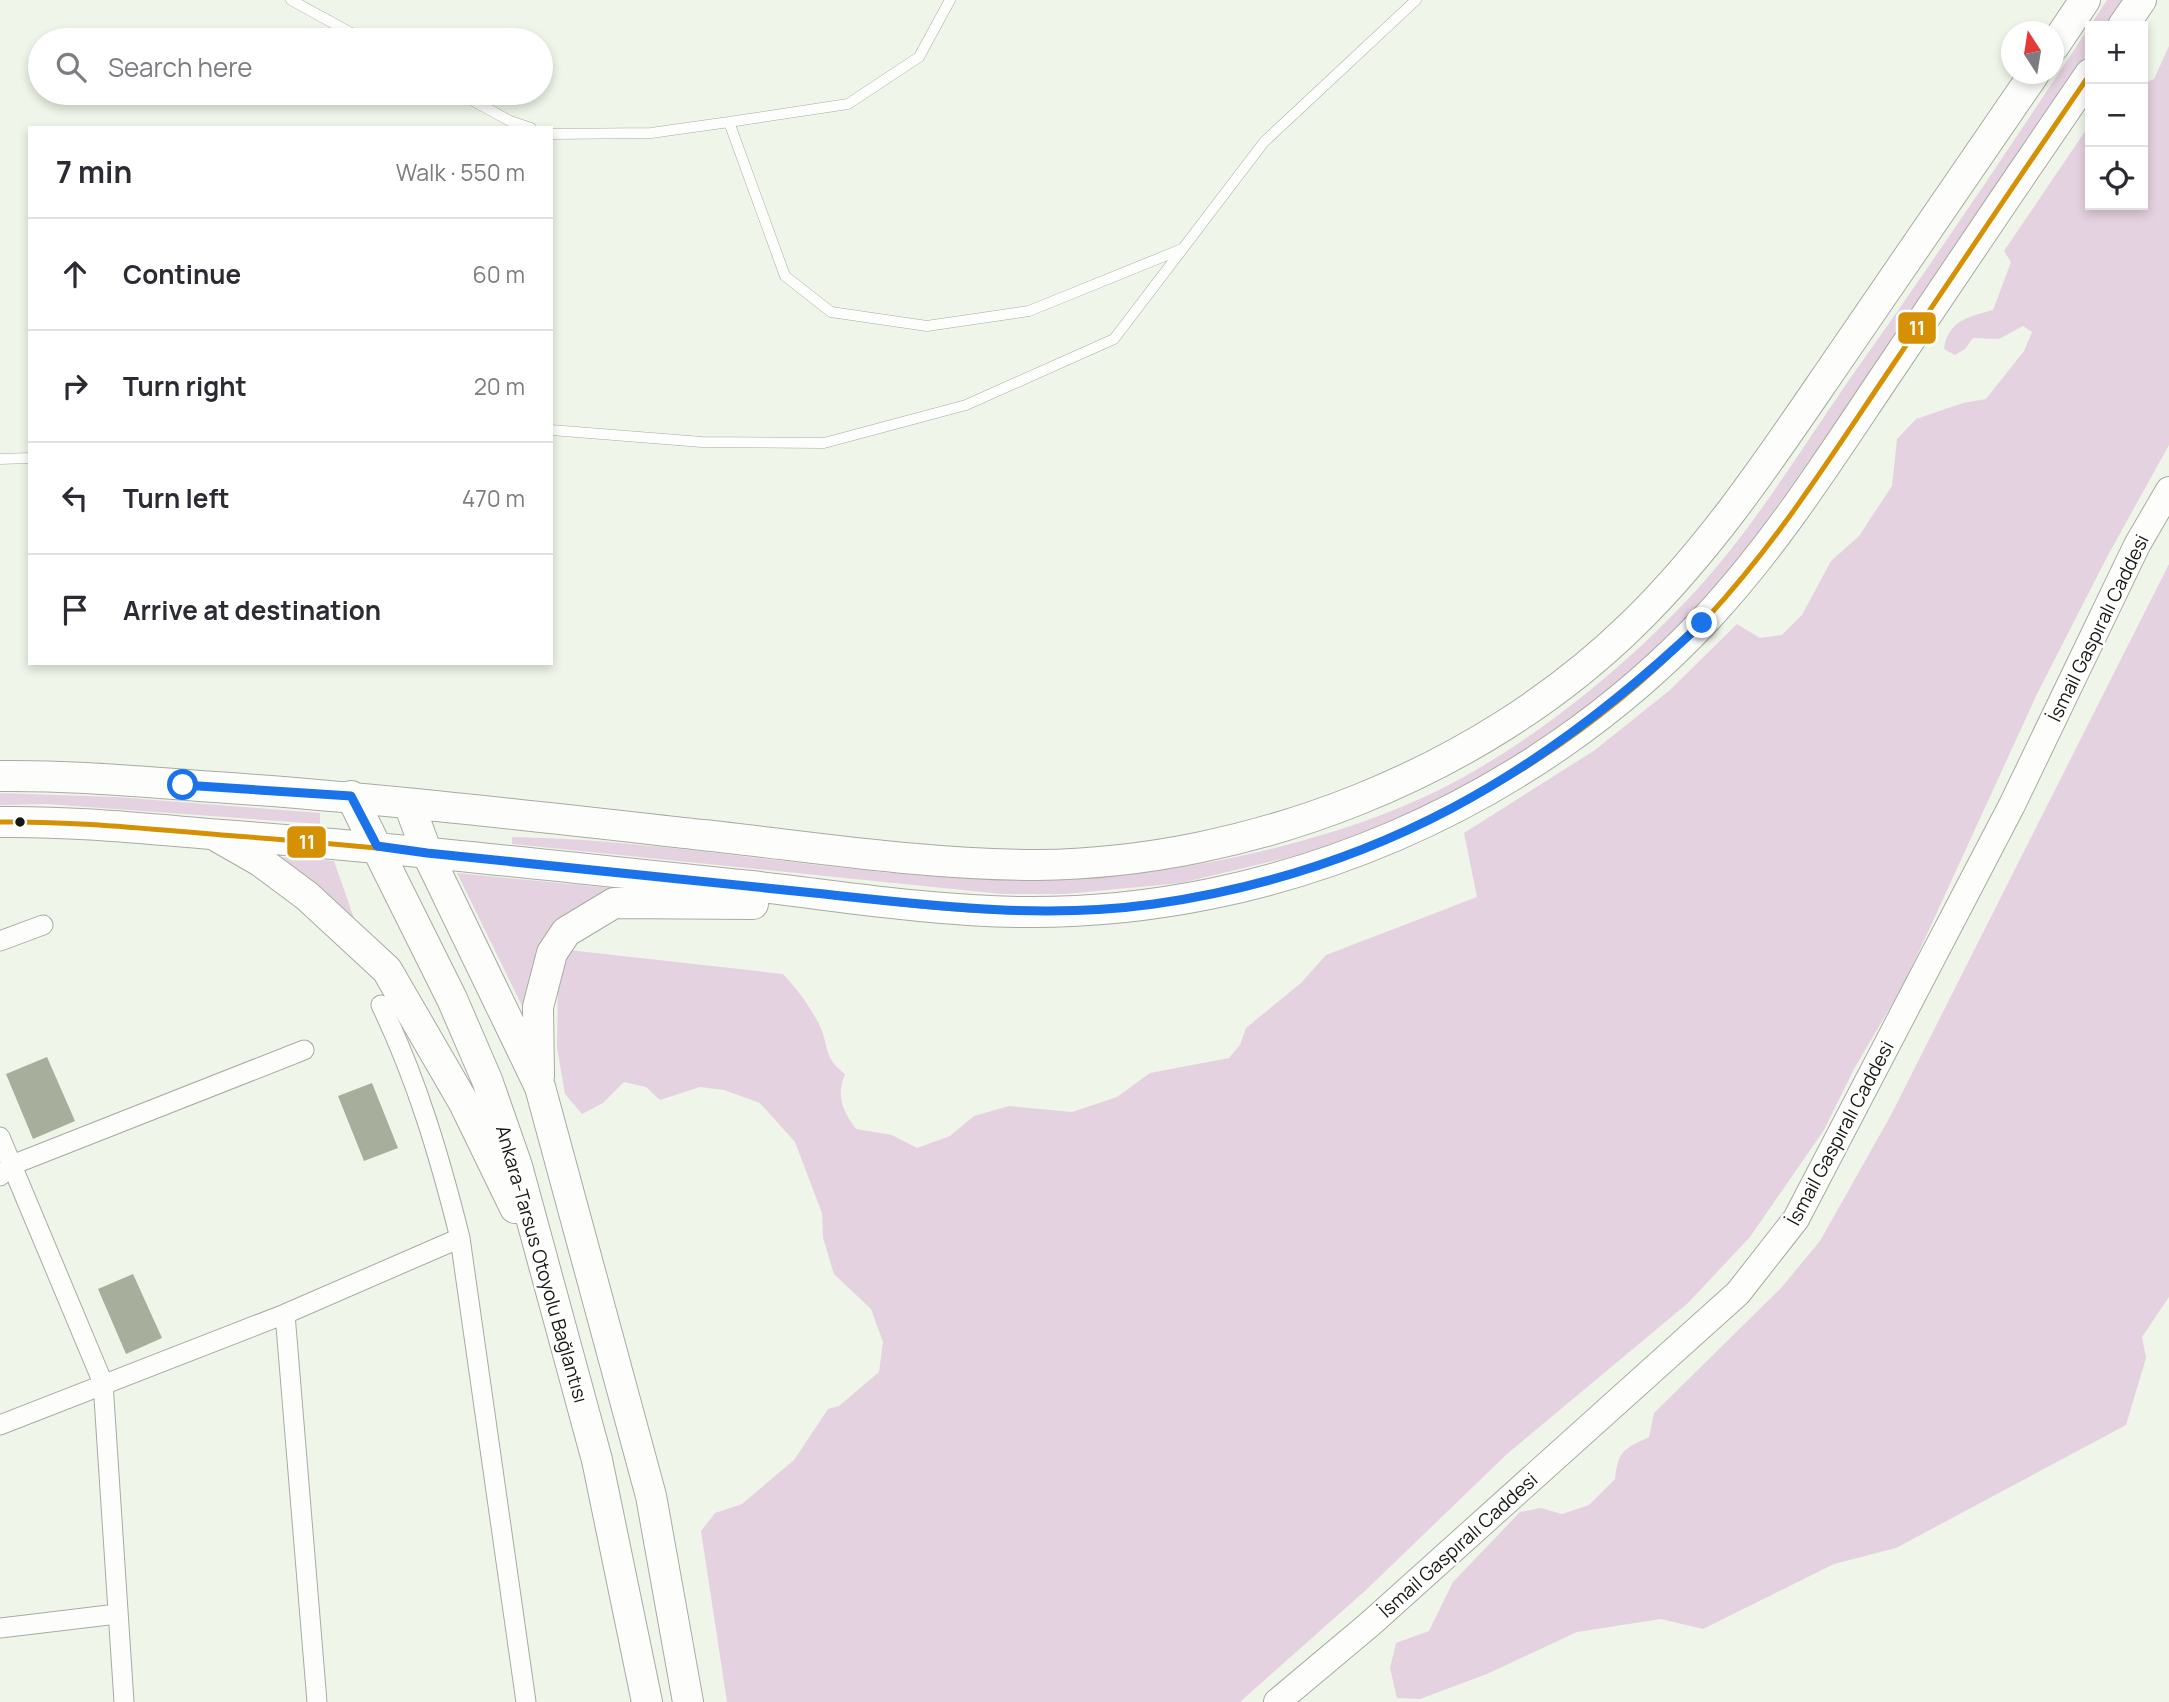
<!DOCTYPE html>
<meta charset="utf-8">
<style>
:root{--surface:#fff;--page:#f2f2f3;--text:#2b2b33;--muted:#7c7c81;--line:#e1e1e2}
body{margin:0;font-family:Manrope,sans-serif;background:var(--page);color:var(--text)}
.controls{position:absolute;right:21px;top:21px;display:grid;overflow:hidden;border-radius:0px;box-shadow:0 4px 10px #0003}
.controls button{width:63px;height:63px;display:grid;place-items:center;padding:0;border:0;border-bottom:2px solid var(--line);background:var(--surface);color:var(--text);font:35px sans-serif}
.compass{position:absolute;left:2001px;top:21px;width:63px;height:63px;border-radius:50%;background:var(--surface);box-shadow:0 4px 10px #0003;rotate:348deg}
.stop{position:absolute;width:21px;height:21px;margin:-16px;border:5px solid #1a73e8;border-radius:50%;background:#fff}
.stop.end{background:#1a73e8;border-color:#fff;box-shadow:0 2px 7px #0008}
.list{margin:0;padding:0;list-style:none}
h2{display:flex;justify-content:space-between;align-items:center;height:91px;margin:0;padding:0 28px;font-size:30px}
h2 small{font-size:23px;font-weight:400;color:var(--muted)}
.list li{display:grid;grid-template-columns:46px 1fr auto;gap:21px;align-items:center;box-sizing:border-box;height:112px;padding:0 28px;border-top:2px solid var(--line)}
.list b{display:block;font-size:26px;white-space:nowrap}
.list em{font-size:23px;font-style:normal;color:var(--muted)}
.icon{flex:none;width:38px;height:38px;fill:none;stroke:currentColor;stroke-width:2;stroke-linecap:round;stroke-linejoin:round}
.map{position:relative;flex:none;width:2169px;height:1702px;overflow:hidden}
.search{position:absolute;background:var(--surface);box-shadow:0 4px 10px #0003;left:28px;top:28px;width:525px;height:77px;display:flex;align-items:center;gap:18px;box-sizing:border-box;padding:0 24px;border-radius:38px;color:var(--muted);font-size:26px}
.panel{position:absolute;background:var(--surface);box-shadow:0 4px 10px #0003;left:28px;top:126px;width:525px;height:539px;border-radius:0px}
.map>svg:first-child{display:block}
.green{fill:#e5d2e0}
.building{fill:#a7af9c}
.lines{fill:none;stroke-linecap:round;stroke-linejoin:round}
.lane-casing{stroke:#a7aba2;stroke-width:11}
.street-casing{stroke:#a7aba2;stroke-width:21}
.secondary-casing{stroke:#a7aba2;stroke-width:28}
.primary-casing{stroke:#a7aba2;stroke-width:32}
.lane{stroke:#fdfefc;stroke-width:10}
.street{stroke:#fdfefc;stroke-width:19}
.secondary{stroke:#fdfefc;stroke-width:26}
.primary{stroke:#fdfefc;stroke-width:30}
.bus-1-casing{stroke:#fff;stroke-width:10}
.bus-1{stroke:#d59103;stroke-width:5}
.route{stroke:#1a73e8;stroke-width:9}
.bus-dot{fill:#161911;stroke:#fff;stroke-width:2.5}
.labels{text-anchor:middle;stroke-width:5;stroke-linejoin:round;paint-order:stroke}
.street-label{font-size:19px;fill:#161911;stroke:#fff}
.line-badge{stroke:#fff;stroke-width:2.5}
.badge-label{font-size:19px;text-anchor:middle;font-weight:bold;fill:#fff}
</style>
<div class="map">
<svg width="2169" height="1702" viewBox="0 0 2169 1702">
<rect width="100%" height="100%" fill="#eff5e8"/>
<path class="green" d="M2107,0H2125L2107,26H2090V51L1949,261L1727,577L1665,643L1578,718L1462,793L1323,849L1181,883L1065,894H1002L512,844V837C695,840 875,885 1059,879C1179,875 1328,844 1437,791C1529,745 1620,672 1690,597C1751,532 1798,454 1849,380C1938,255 2023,128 2107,0Z
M2169,46V445L2107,557L2037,694L1905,982L1854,1069L1824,1130L1750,1237L1688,1303L1507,1454L1366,1590L1240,1702H727L701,1531L715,1513L742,1504L794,1460L828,1409L839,1406L879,1372L883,1342L871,1309L834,1274L823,1238L822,1213L795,1142L760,1103L724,1090L700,1087L660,1100L646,1087L624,1082L603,1103L582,1114L565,1094L557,1048L558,971L569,950L783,974C797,989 808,1004 818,1022C830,1045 822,1057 845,1074C836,1096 842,1110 856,1129L892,1135L917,1148L950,1136L974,1116L1009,1106L1072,1112L1117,1097L1150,1073L1229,1058L1240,1045L1246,1028L1301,983L1326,955L1477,897L1464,833L1595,750L1670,690L1737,624L1760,638L1782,635L1802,615L1831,561L1859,536L1892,486L1897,439L1916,419L1963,403L1986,399L2024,351L2032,332L2023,326L1999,339L1973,338L1965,349L1955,355L1944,349C1948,320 1969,317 1993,310L2011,262L2004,251L2090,124V205H2143V84L2154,79Z
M2169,564V1297L2142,1337L2146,1358L2126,1425L1896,1548L1834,1564L1703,1629L1661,1619L1577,1632L1487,1674L1420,1699L1397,1698L1390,1668L1396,1643L1429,1631L1453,1582L1520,1512L1541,1508L1562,1514L1589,1505L1615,1479C1618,1450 1624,1449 1649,1437L1654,1413L1781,1288L1820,1241L1891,1115Z
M0,793L116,797L320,813V824L47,804L0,805Z
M268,856L334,861L357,927Z
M457,873L641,891L596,896L566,916L525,1012Z"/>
<path class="building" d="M47,1057L75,1121L33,1139L6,1074Z
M372,1083L398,1148L364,1161L338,1096Z
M133,1274L162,1338L126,1354L98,1289Z"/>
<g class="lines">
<defs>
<path id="lane" d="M291,0L364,40
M459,93L510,121L531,128
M729,122L848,104L919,57L950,0
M551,134L651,133L729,122L785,276L831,312L927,326L1029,311L1182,249
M551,430L702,442L824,443L966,405L1114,339L1264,142L1416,0
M0,459L30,458"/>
<path id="street" d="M0,941L43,925
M381,1005C417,1080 440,1158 460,1238L526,1702
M0,1137L103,1383L124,1702
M0,1176L12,1165L304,1050
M285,1314L317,1702
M0,1425L285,1314L460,1238
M0,1628L117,1614"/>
<path id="secondary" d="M1277,1702L1370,1624L1738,1293L1796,1219L2012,805L2137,545L2169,490"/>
<path id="primary" d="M2123,26L2141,0
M2054,46L2085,0
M0,776C72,775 143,782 215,787C378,798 541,817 703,835C813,847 926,865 1037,865C1250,863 1480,774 1633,624C1711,548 1770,459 1831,370C1899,271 1967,172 2034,74
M351,796L452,999L487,1080L517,1166L597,1460L647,1702
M409,804L427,853L540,1087L651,1496L688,1702
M0,822C74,821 148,829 222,835C399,848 574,868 751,886C840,896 931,911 1021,912C1277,915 1531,805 1706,619C1774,546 1827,463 1882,381C1951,278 2020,176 2090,74
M218,837L260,861L307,896L387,970L464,1103L515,1208
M539,1076L538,1007L552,953L566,932L614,903L753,904"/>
</defs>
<use href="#lane" class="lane-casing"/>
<use href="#street" class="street-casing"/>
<use href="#secondary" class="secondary-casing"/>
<use href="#primary" class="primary-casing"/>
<use href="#lane" class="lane"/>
<use href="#street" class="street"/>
<use href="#secondary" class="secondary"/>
<use href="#primary" class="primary"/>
<defs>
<path id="bus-1" d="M0,822C74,821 148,829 222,835C399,848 574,868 751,886C840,896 931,911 1021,912C1277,915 1531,805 1706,619C1774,546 1827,463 1882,381C1951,278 2020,176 2090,74"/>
</defs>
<use href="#bus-1" class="bus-1-casing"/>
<use href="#bus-1" class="bus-1"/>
</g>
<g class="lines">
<path class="route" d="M183,785L351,796L377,846L427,853C556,866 685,879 814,893C927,905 1040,920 1154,904C1376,872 1542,775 1702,623"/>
</g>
<circle class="bus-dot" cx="20" cy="822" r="6"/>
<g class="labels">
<g class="street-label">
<text transform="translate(2098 628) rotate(-64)" y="7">İsmail Gaspıralı Caddesi</text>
<text transform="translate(1840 1133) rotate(-62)" y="7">İsmail Gaspıralı Caddesi</text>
<text transform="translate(542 1264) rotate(74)" y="7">Ankara-Tarsus Otoyolu Bağlantısı</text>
<text transform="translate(1458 1545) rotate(-42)" y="7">İsmail Gaspıralı Caddesi</text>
</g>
</g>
<g class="line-badge">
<rect x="1897" y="311" width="40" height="34" rx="7" fill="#d59103"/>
<rect x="286" y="825" width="41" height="34" rx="7" fill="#d59103"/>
</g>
<g class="badge-label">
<text x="1917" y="335">11</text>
<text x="307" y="849">11</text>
</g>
</svg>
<div class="controls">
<button>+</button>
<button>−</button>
<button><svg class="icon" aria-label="locate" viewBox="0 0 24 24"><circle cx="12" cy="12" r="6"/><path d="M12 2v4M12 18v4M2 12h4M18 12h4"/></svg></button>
</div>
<svg class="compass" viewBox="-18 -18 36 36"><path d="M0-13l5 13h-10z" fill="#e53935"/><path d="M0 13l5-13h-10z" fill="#7c7c81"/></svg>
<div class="stop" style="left:183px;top:785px"></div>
<div class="stop end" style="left:1702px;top:623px"></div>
<div class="search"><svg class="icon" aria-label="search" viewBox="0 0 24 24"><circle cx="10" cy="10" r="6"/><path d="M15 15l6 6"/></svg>Search here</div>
<section class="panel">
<h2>7 min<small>Walk · 550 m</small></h2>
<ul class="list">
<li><svg class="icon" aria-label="ahead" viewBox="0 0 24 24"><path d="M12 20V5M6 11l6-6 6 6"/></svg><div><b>Continue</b></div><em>60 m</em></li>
<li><svg class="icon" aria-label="right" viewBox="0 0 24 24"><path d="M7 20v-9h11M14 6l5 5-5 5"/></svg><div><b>Turn right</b></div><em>20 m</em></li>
<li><svg class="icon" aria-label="left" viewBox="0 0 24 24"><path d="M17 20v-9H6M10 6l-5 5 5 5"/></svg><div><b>Turn left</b></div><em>470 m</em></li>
<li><svg class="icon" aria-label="arrive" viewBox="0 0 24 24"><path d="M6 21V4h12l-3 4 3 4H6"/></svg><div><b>Arrive at destination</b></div></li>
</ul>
</section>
</div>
